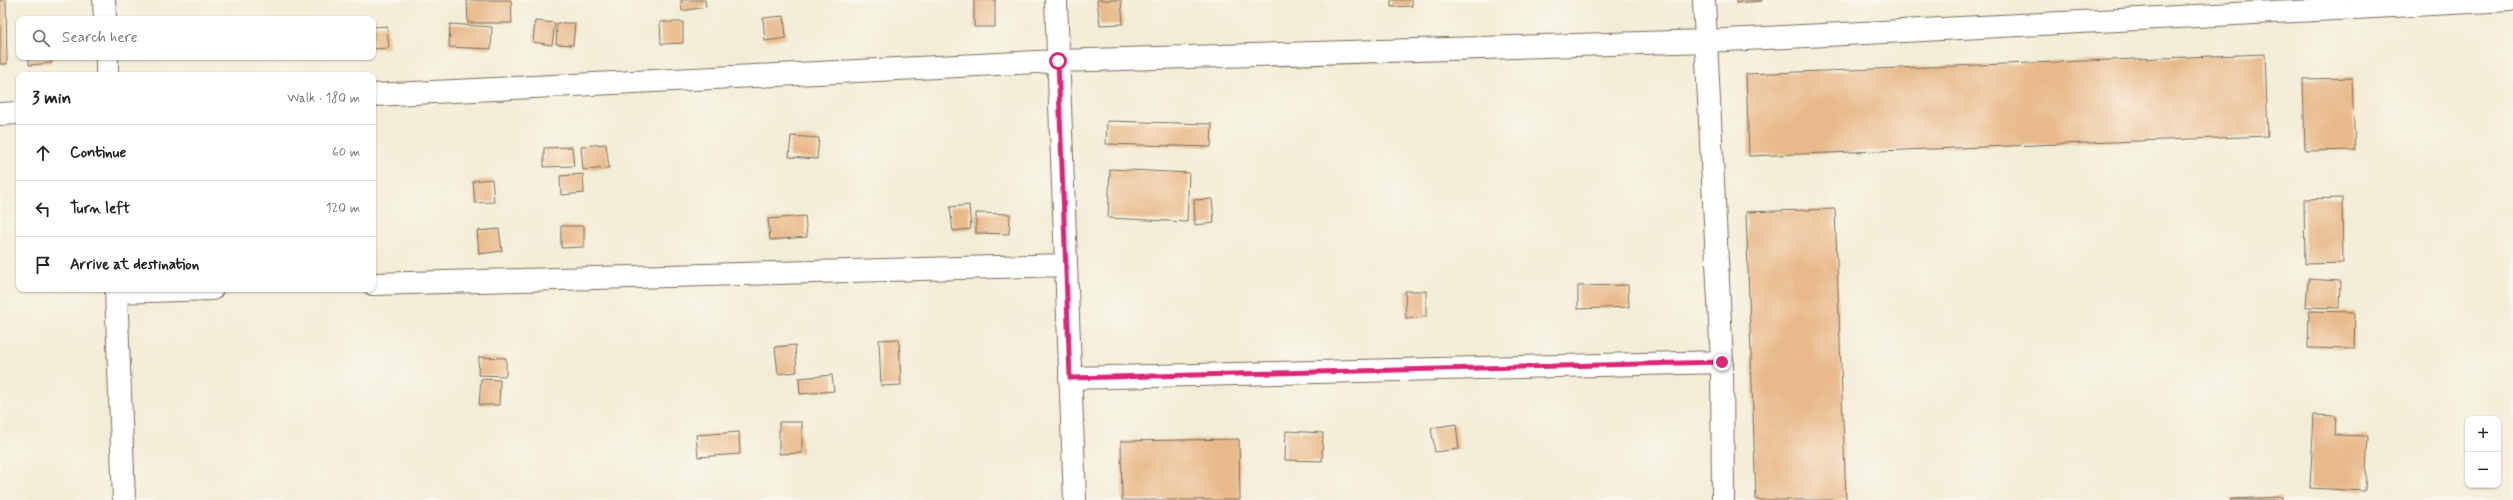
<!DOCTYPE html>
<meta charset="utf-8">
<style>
:root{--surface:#fff;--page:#f6f6f6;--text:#222;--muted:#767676;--line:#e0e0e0}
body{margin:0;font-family:Mynerve,sans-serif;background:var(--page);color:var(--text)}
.controls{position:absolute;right:12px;bottom:12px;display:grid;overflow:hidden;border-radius:8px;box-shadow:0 1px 3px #0004}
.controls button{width:36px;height:36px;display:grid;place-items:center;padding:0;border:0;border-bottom:1px solid var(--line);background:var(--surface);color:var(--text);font:20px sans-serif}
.stop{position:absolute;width:12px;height:12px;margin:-9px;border:3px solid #db2777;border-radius:50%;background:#fff}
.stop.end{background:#db2777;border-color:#fff;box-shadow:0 1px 4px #0008}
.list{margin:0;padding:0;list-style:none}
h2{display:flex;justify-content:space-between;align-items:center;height:52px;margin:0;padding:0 16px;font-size:17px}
h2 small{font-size:13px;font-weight:400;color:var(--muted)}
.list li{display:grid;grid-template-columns:26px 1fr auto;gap:12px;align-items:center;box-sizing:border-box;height:56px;padding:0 16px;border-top:1px solid var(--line)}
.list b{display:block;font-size:15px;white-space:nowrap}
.list em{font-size:13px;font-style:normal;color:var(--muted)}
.icon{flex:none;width:22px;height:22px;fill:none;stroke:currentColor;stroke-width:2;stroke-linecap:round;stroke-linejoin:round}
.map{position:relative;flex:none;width:2513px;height:500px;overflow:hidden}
.search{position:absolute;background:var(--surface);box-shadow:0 1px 3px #0004;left:16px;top:16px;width:360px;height:44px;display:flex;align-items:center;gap:10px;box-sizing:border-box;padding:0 14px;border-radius:8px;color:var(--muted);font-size:15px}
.panel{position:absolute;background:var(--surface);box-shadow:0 1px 3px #0004;left:16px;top:72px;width:360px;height:220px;border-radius:8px}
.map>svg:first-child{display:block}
.building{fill:#e8ba8b}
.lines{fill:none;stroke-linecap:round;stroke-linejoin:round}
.street-casing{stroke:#7b6e5e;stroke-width:24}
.street{stroke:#fff;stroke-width:22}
.route{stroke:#db2777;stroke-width:5}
</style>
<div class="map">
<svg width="2513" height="500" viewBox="0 0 2513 500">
<rect width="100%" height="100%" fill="#fbf7ec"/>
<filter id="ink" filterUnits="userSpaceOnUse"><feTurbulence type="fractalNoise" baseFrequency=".025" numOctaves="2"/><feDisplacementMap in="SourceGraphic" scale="8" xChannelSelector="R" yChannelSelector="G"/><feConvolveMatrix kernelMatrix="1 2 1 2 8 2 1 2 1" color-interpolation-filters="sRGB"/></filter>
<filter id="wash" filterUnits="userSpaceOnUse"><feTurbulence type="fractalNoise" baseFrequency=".012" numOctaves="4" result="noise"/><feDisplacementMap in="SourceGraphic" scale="16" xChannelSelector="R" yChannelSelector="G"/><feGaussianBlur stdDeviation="0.9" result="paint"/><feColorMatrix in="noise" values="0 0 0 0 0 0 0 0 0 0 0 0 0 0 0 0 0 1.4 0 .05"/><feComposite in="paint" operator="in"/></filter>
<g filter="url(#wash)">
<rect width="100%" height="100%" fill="#f2edd6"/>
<g id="blocks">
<path class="building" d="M0,0H6L7,64H0Z
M467,0H511L512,23H468Z
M681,0H705L706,7L682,11Z
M974,0H995V27H974Z
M1097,0H1121L1123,24L1100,25Z
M1391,0H1412V6L1391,7Z
M1736,0H1762V1L1736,3Z
M784,16L786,38L765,41L763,18Z
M535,21L555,23L552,45L533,42Z
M660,22H683V43L661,44Z
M557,23H575L573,45L556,44Z
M450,24L492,27L491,49L449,47Z
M387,26L389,48L373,49V27Z
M2265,54L2268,136L1749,156L1746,74Z
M29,57H51L52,63L29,65Z
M2352,78L2355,150L2305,151L2303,79Z
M1107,121L1212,124L1211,147L1106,144Z
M791,136L819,138L817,159L789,157Z
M606,144L609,168L583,170L581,146Z
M572,147L574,166L544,167V148Z
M1110,169L1189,173L1187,222L1108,218Z
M583,174L584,193L561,195L560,176Z
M492,179L494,202L475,203L473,181Z
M2342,198L2343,263L2305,264L2304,199Z
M1212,199L1214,223L1195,225L1194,200Z
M969,205L971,229L953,231L950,207Z
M1835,209L1846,500H1756L1746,212Z
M976,213L1010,214L1009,234L976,233Z
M805,216L807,237L770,240L768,219Z
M561,226H584V247L561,248Z
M499,229L502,251L479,254L477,231Z
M2308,279L2340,281L2339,308L2306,307Z
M1628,285L1629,307L1578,309V286Z
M1405,291H1426V317L1406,318Z
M2309,311L2355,312L2354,349L2308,348Z
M899,339L901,385L881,386L879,340Z
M795,345L797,372L778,374L775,347Z
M479,357L506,358V376L478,375Z
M832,375L834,391L800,394L799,378Z
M481,379L500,380L499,405H479Z
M2314,415L2336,416L2335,435L2368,436L2365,491L2310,488Z
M779,422H802V453L779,454Z
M1456,424L1459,449L1435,452L1431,428Z
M1286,431L1323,433L1322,461L1285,460Z
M739,432L740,454L698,457L696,435Z
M1239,439L1240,500H1122L1121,441Z
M2282,497V500H2230V499Z"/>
</g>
</g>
<g filter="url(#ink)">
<use href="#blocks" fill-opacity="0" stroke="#7b6e5e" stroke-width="1"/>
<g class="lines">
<defs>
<path id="street" d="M104,0L105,19
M1056,0L1075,500
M1704,0L1722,362L1723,500
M107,57V75
M373,95L1058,61L1707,41L2510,0
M0,114L19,113
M373,284L1066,265
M116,289L124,500
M116,292L212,289
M1070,378L1722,362"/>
</defs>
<use href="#street" class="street-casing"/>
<use href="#street" class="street"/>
</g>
</g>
<g class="lines" filter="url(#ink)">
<path class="route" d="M1058,61L1070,378L1722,362"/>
</g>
</svg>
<div class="controls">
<button>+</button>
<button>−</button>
</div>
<div class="stop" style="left:1058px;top:61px"></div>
<div class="stop end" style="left:1722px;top:362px"></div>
<div class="search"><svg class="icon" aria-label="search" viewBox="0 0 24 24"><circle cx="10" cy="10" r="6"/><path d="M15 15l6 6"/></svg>Search here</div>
<section class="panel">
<h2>3 min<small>Walk · 180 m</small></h2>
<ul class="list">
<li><svg class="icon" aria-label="ahead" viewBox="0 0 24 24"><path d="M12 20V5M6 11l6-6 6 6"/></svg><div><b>Continue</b></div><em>60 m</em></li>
<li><svg class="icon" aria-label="left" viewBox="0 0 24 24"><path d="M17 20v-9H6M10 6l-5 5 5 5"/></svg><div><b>Turn left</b></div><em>120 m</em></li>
<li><svg class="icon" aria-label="arrive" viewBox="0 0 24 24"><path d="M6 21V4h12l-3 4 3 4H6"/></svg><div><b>Arrive at destination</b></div></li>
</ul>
</section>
</div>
